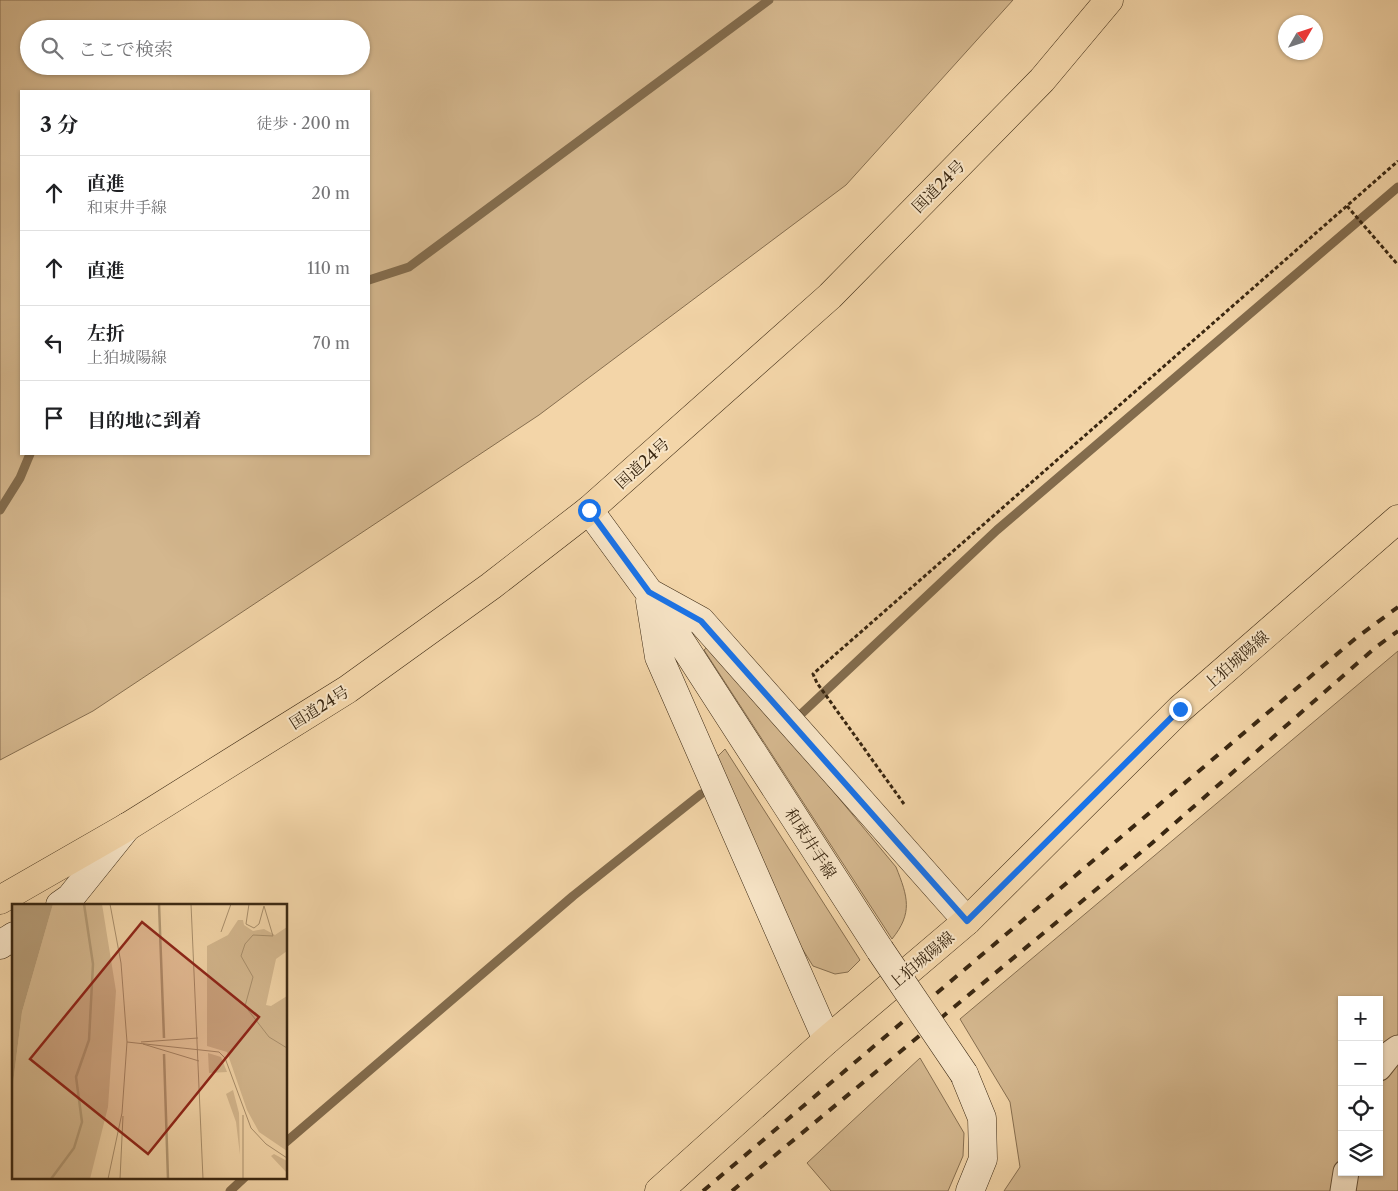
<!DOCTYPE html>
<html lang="ja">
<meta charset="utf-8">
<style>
:root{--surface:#fff;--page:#f2f2f2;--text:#202124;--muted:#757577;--line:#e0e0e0}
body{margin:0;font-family:"Libre Caslon Text","Noto Serif JP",serif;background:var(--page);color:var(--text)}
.controls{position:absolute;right:15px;bottom:15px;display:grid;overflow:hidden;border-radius:0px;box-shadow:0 1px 4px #0004}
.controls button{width:45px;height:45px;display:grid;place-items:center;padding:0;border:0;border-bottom:1px solid var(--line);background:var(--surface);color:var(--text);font:25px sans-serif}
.compass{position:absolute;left:1278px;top:15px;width:45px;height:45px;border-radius:50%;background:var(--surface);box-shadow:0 1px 4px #0004;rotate:51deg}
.stop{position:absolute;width:15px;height:15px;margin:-11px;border:4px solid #1a73e8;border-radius:50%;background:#fff}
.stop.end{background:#1a73e8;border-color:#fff;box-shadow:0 1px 5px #0008}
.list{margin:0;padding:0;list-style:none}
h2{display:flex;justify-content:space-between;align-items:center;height:65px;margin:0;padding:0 20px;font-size:21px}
h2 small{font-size:16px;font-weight:400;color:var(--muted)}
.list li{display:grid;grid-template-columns:32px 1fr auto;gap:15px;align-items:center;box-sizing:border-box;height:75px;padding:0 20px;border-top:1px solid var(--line)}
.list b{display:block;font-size:19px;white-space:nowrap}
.list p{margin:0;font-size:16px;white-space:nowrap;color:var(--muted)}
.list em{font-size:16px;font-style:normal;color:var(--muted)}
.icon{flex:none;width:28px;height:28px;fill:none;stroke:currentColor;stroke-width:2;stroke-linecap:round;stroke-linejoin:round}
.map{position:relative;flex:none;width:1398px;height:1191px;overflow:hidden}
.search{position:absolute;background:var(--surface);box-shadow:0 1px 4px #0004;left:20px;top:20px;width:350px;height:55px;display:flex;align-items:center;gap:12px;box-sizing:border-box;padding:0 18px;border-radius:28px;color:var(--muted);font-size:19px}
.panel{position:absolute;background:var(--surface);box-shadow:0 1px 4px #0004;left:20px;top:90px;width:350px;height:365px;border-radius:0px}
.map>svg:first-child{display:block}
.green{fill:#d4b78e;stroke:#876f50;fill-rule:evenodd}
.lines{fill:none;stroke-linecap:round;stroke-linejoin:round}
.stream{stroke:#836c4d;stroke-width:9}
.street-casing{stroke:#685237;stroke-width:27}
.secondary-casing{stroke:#3a2711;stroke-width:29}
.primary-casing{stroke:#3a2711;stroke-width:29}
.highway-casing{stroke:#3a2711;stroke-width:29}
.path{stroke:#3a2711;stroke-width:3;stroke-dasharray:4 2.5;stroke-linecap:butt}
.street{stroke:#f7e4c6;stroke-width:25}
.secondary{stroke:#f7e4c6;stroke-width:28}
.primary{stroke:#f3d5a8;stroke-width:28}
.highway{stroke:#f3d5a8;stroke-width:28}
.rail{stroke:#3a2711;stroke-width:4;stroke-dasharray:9 9;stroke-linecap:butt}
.secondary-bridge-casing{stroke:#3a2711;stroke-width:29;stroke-linecap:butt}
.secondary-bridge{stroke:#f7e4c6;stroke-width:28}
.route{stroke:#1a73e8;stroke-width:6}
.labels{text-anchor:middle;stroke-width:4;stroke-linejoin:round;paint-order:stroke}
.street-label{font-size:16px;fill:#3a2711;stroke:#f7e4c6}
.inset-river{fill:none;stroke:#b49a75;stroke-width:2.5}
.inset-road{fill:none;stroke:#a98f6c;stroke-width:1}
.view{fill:#8f2418;fill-opacity:0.15;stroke:#8f2418;stroke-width:2.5}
.inset-edge{fill:none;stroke:#3a2711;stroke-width:2.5}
</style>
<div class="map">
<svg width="1398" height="1191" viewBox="0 0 1398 1191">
<rect width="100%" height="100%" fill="#f3d5a8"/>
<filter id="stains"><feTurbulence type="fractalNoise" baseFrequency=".004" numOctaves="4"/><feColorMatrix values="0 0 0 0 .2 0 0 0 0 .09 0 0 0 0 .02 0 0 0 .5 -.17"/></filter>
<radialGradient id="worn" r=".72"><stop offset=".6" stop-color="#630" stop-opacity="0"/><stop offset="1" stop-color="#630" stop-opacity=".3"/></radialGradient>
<path class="green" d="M0,0H1013L846,185L539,415L93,711L0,760ZM29,29H361V66H29ZM369,91V454H21V91Z
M711,644L896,867C908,897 913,913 892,939L704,650Z
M1398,651V1191H1004L1020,1167L1010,1102L960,1019ZM1342,1000H1379V1172H1342Z
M725,749L860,960L848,972L835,974L813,966L798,942L714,760Z
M920,1058L964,1133L963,1156L948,1191H831L807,1163Z"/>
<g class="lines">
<path class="stream" d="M369,280L409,267L769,0
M0,510L20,478L30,454
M799,716L997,530L1398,187
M286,1142L573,896L701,794
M230,1191L245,1177"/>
<defs>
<path id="street" d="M1379,1068L1391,1053L1398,1048
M1343,1191L1346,1172"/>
<path id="secondary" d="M589,510L649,592L880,950
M652,594L701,621L967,921
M650,601L659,657L827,1040
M60,905L70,898L127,827
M0,945L14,936
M964,1074L982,1118L983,1159L970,1191"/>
<path id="primary" d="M659,1191L827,1040L967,921L1180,709L1398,519"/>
<path id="highway" d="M0,900L127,827L348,689L491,586L589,510L830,296L1042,80L1109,0"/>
</defs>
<use href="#street" class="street-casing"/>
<use href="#secondary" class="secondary-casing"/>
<use href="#primary" class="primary-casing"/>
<use href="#highway" class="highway-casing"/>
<path class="path" d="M1347,206L1398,265
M904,804L817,683L813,674L1398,161"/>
<use href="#street" class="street"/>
<use href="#secondary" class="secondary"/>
<use href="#primary" class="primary"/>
<use href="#highway" class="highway"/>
<path class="rail" d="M703,1191L1356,638L1398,607
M732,1191L1151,844L1376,647L1398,631"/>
<defs>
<path id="secondary-bridge" d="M880,950L964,1074"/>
</defs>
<use href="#secondary-bridge" class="secondary-bridge-casing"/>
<use href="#secondary-bridge" class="secondary-bridge"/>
</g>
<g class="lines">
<path class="route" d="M589,510L649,592L701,621L967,921L1180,709"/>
</g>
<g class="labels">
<g class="street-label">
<text transform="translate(938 186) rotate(-45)" y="6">国道24号</text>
<text transform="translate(642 463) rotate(-42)" y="6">国道24号</text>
<text transform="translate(1236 660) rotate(-41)" y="6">上狛城陽線</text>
<text transform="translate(319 707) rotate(-32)" y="6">国道24号</text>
<text transform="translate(811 843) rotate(57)" y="6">和束井手線</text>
<text transform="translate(921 960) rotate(-40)" y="6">上狛城陽線</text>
</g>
</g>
<g transform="translate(12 904)">
<rect width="275" height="275" fill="#f3d5a8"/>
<path d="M41,0H90L104,87L96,203L78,275H0V187L10,108ZM226,16H231L232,21L241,27L252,25L263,31L275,23V47L264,55L254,101L259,102L275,92V247L247,228L235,206L215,148L195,142V42L216,31ZM196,149L209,153L215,168L197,169ZM221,186L227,209L228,251L224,218L214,190ZM262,250L275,257V269L259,252Z" fill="#d4b78e"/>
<path d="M0,0H41L10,108L0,187Z" fill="#b49a75"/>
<path class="inset-river" d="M147,0L152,134M152,150L156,275M39,275L62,244L70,218L64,173L77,136L81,60L72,0"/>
<path class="inset-road" d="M179,0L191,275M237,0L234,20L242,24L247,20L252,2M252,2L261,32L241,31L233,40L229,52L241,73L233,102L257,133L275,144M209,28L219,0M115,138L207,148L213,154L239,224L254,240L275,254M129,138L186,134M131,140L187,157M96,275L110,209L115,138L109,59L98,0M108,275L111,212M231,275V211"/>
<path class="view" d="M130,18L247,113L136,250L18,155Z"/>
<rect width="275" height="275" class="inset-edge"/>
</g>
<rect width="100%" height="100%" filter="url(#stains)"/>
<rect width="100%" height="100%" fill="url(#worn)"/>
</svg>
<div class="controls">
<button>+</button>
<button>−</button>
<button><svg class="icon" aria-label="locate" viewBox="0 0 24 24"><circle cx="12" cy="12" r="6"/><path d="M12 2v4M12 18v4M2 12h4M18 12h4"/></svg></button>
<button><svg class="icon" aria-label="layers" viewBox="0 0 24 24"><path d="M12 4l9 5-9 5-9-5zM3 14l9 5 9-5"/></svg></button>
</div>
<svg class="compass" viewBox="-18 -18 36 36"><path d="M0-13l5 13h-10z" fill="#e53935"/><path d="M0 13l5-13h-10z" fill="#757577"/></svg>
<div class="stop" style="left:589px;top:510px"></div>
<div class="stop end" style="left:1180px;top:709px"></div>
<div class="search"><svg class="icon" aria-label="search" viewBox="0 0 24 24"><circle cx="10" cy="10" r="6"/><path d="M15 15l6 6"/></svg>ここで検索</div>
<section class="panel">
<h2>3 分<small>徒歩 · 200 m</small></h2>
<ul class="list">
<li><svg class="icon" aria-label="ahead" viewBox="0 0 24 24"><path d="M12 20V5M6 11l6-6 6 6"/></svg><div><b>直進</b><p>和束井手線</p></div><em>20 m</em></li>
<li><svg class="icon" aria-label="ahead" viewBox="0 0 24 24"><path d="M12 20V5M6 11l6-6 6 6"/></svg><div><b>直進</b></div><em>110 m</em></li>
<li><svg class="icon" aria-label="left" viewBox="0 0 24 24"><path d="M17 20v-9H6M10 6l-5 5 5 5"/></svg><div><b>左折</b><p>上狛城陽線</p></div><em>70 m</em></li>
<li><svg class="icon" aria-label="arrive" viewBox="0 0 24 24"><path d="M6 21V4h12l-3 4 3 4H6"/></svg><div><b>目的地に到着</b></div></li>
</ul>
</section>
</div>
